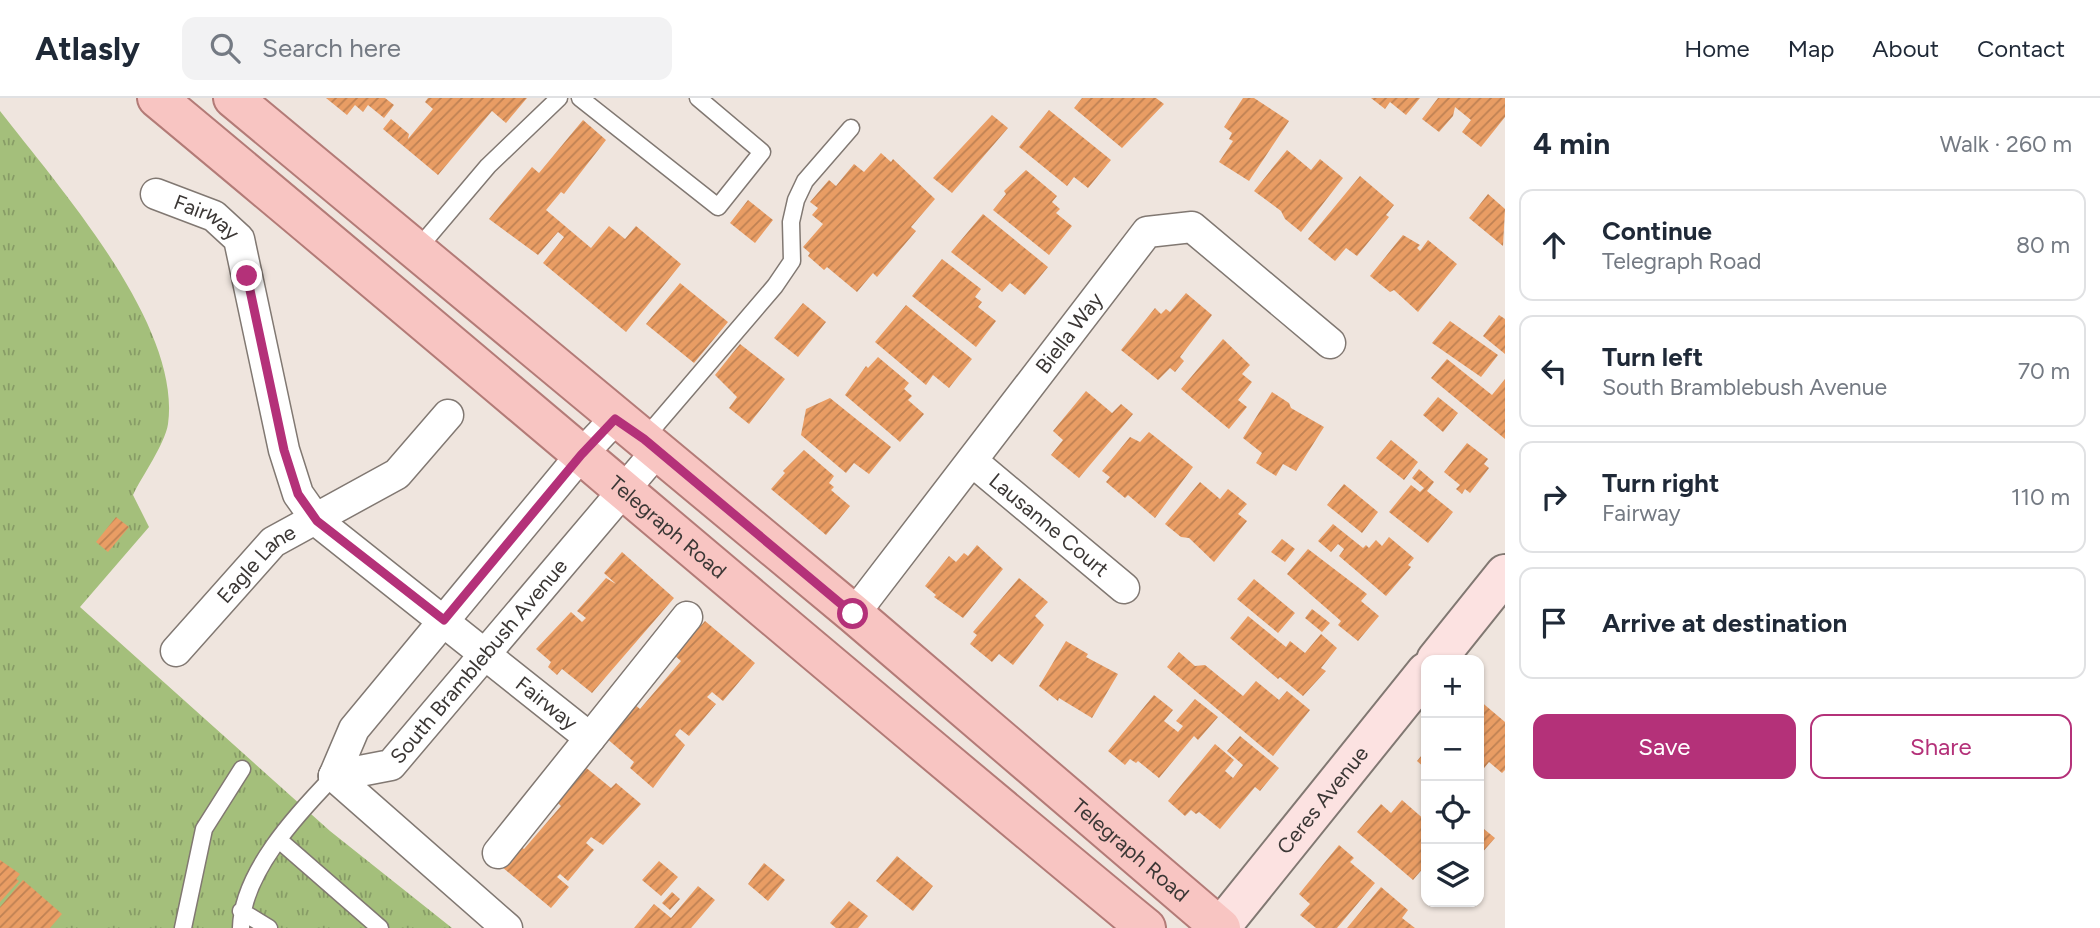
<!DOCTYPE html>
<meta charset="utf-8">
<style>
:root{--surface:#fff;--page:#f2f2f3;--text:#1f2937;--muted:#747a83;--line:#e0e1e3;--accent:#b43179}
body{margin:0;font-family:Figtree,sans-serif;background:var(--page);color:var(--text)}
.controls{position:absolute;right:21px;bottom:21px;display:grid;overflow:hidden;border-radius:14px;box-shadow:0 2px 5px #0004}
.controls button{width:63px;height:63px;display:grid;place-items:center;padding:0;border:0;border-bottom:2px solid var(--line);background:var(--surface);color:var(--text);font:35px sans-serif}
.stop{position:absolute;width:21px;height:21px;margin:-16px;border:5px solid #b43179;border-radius:50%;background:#fff}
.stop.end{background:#b43179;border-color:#fff;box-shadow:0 2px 7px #0008}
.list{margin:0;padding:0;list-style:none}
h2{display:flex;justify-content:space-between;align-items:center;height:91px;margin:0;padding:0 28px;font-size:30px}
h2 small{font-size:23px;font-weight:400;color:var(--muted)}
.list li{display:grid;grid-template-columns:46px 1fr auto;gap:21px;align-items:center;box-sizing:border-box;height:112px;margin:0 14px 14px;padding:0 14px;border:2px solid var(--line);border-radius:14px}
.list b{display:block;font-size:26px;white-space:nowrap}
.list p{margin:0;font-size:23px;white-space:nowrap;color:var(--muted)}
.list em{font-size:23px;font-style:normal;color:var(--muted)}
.actions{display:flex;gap:14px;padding:21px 28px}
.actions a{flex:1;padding:16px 0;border:2px solid var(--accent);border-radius:14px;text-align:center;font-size:24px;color:var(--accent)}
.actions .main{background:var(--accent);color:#fff}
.icon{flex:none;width:38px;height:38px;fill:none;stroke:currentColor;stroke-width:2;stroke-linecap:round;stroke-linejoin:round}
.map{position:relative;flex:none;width:1505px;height:830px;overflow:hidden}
header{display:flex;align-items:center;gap:42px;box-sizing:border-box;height:98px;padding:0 35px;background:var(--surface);border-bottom:2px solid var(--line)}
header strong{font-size:33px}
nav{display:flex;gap:38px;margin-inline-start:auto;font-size:24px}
.search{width:490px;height:63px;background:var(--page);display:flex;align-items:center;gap:18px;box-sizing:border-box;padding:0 24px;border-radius:14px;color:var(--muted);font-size:26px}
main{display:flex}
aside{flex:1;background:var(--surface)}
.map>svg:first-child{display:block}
.grass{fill:url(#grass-tufts)}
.building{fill:url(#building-hatch)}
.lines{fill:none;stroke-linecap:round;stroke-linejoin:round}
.lane-casing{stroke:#817872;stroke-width:19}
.street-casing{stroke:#817872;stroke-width:33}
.secondary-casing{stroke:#817872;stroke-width:42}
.primary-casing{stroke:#b37b77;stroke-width:42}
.lane{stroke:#fff;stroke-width:16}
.street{stroke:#fff;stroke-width:30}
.secondary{stroke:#fce2e1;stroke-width:38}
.primary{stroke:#f8c5c2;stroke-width:38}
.route{stroke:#b43179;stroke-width:9}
.labels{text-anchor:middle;stroke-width:5;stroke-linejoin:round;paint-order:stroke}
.street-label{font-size:21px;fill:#3b3735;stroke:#fcf2eb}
</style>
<header>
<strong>Atlasly</strong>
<div class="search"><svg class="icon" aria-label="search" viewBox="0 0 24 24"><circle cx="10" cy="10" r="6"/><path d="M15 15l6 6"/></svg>Search here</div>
<nav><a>Home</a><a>Map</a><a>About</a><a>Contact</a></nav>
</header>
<main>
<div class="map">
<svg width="1505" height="830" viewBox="0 0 1505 830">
<defs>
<pattern id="grass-tufts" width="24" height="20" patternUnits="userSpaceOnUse" patternTransform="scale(1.75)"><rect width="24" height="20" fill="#a4bf7b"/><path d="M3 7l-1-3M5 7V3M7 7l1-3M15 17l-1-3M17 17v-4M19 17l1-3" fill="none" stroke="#879c66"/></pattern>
<pattern id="building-hatch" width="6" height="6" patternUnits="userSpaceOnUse" patternTransform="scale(1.75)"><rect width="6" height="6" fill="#e99d64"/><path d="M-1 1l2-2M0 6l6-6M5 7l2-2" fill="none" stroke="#be8153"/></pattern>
</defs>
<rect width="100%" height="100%" fill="#efe5de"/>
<path class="grass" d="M0,13C58,88 182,227 168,326C165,346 142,378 133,397L149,429L80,509L330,733L452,830H0Z"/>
<path class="building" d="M326,0H385L394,7L384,20L368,7L363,14L355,7L347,17Z
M428,0H527L506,25L492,13L438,77L383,31L391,21L409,36L408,41L433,11L425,4Z
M1082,0H1156L1164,6L1122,50L1074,10Z
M1243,0H1254L1289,23L1249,83L1219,64L1233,43L1229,41L1232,35L1224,29Z
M1371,0H1420L1406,17L1390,4L1385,11Z
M1438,0H1505V19L1481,49L1462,34L1471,22L1455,9L1453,18L1439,34L1422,21Z
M1049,12L1111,62L1088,90L1074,79L1067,88L1019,49Z
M992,17L1008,30L952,95L933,80Z
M583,22L606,42L564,96L561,94L546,112L591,150L609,128L625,141L636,128L681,166L626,234L543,165L564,139L558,134L538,157L489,121L532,69L539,75Z
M1287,52L1311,72L1320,61L1343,80L1301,134L1285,121L1281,113L1254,93Z
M881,55L891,64L893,61L935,101L911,129L916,133L877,179L873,175L857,194L827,169L824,172L808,158L810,155L803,149L823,126L812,117L818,110L810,104L829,82L836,88L854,66L864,74Z
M1026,72L1057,98L1052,104L1060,111L1056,115L1072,128L1049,157L993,112L1006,96L1004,93Z
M1360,78L1394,107L1386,117L1389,119L1357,158L1346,150L1335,163L1308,141Z
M1488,96L1505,111L1503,148L1469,120Z
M748,102L773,122L755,145L730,125Z
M983,116L1048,169L1025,197L1010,185L1002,194L951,154Z
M1403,137L1420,147L1417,150L1420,153L1428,142L1457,166L1418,214L1394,192L1390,194L1370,178Z
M942,161L981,191L975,199L982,204L978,209L996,223L976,249L912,198Z
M680,185L728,224L694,265L646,226Z
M1186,195L1212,217L1180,259L1184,263L1175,274L1170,270L1158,282L1121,252L1155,210L1161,216L1166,211L1170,214Z
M803,205L826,224L798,259L774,240Z
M906,207L972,261L949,290L933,277L926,287L875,244Z
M1499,217L1505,221V256L1483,238Z
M1450,223L1498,257L1481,279L1432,245Z
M1223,241L1250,267L1242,276L1252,284L1238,302L1247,309L1229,331L1181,291Z
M740,246L785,281L749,326L729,310L737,299L715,277Z
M878,259L909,285L904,291L912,298L908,302L924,316L900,344L845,297L866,268L868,270Z
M1447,261L1492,297L1505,281V341L1431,280Z
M1086,293L1112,315L1121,306L1133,316L1079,380L1051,357L1063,342L1053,333Z
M1272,294L1289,305L1291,310L1324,329L1296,373L1283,366L1276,378L1256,365L1262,355L1243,340Z
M1438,299L1458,315L1443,334L1423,317Z
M830,300L891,349L869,376L854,365L846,375L801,337L806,311Z
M1149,334L1193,369L1155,420L1128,397L1125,400L1106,384L1110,379L1102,373L1130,339L1140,344Z
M1391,342L1418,364L1404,382L1376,360Z
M1467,345L1488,361L1484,366L1489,370L1470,395L1465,391L1462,396L1456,391L1460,387L1444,374Z
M804,352L834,378L829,385L834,389L831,392L850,408L826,437L771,391L785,375L783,373Z
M1419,371L1434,384L1427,393L1453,414L1428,445L1389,414L1411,387L1420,394L1424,390L1412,380Z
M1200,384L1220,401L1228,391L1247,406L1238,416L1247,423L1214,464L1189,440L1181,439L1165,426Z
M1344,386L1378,414L1362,435L1327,407Z
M116,419L129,429L108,454L96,444Z
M1333,426L1363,450L1366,447L1369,450L1376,442L1382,448L1389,439L1414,460L1408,467L1411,469L1386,498L1339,458L1344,451L1338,446L1331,454L1318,443Z
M1282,441L1295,451L1285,464L1271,454Z
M977,447L1003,471L963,520L934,499L936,497L925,488L949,458L956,464L964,455L968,458Z
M1308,451L1367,496L1361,503L1379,518L1358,543L1338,527L1341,523L1287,476Z
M622,454L674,500L592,595L562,571L557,577L548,569L551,564L536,551L571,514L582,524L586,520L577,513L606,480L616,486L604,475Z
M1019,480L1048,504L1035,518L1044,527L1013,567L999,556L992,564L970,546L977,537L973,534Z
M1254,481L1295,515L1278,535L1237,501Z
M1312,511L1330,525L1322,534L1305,520Z
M1248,518L1286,549L1290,543L1305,555L1321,536L1337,550L1321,570L1326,573L1303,598L1280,579L1278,581L1230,540Z
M705,523L755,565L723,603L712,594L707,599L716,606L689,638L680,631L675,637L685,647L653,690L630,670L634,664L605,639L634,606L640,611L681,563L674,557Z
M1066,543L1088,556L1086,559L1118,576L1092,620L1059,600L1058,603L1039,588Z
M1179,554L1195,568L1205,567L1243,598L1256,583L1279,602L1287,593L1310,612L1273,658L1167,569Z
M1154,597L1173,612L1164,623L1178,634L1183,628L1176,623L1195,601L1218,619L1198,642L1194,638L1159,680L1138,663L1136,665L1130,661L1125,667L1108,653Z
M1479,602L1505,624V672L1502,675L1489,664L1481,674L1479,672Z
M1240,638L1279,670L1260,693L1255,689L1220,731L1199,714L1196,716L1191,712L1185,718L1168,703L1215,646L1234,662L1225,673L1233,680L1243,667L1227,653Z
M1426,652V671L1417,663Z
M584,668L611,690L616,685L641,706L603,747L591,739L586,745L594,752L568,783L560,776L557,779L569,789L551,810L502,769L520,748L524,751L561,708L555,702Z
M1402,702L1426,723V767L1413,782L1357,734L1381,706L1391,715Z
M1479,727L1495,740L1480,757L1479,756Z
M1339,747L1354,760L1350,764L1375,785L1337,830H1316L1300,817L1310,806L1299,796Z
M897,758L933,788L913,813L876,783Z
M0,762L20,776L16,781L19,783L0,804Z
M659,763L678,779L661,798L642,782Z
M764,765L785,782L768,803L748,786Z
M23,782L62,816L50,830H0V809Z
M698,788L715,802L691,830H634L654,806L671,820Z
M1381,789L1408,812L1402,820L1415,830H1347Z
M672,794L680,801L670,812L662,805Z
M849,803L868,818L858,830H836L830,825Z"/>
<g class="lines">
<defs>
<path id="lane" d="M580,0L718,109L762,54L698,0
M416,153L488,68L559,0
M644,341L775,188L792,163L791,124L796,102L805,83L851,30
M279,742L380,830
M241,813L269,830
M183,830L204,731L242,671
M241,830C242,775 297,716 334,678"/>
<g id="street">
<path id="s1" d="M156,96L214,118L239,141L284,352L298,396L317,423L590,640"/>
<path id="s2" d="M972,363L1124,490"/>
<path id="s3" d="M854,516L1147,134L1192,129L1330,245"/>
<path id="s4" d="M176,553L273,444L397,376L448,317"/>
<path id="s5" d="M334,678L391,667L657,353"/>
<path d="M334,678L354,631L581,357L615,321"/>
<path d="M334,678L507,830"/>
<path d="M498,755L687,519"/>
</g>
<g id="secondary">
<path d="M1436,562L1505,476"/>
<path id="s6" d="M1220,830L1426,574"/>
</g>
<g id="primary">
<path id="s7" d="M157,0C488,275 814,556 1146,830"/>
<path id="s8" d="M233,0L854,516L1221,830"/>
</g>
</defs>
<use href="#lane" class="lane-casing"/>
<use href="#street" class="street-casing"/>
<use href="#secondary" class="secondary-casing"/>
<use href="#primary" class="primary-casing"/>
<use href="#lane" class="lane"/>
<use href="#street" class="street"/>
<use href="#secondary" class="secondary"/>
<use href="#primary" class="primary"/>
</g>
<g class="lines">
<path class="route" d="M247,178L284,352L298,396L317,423L444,522L581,357L615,321L644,341L853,516"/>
</g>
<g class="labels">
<g class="street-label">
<text dy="7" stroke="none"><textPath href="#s1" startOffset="56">Fairway</textPath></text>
<text dy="7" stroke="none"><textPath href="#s3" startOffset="354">Biella Way</textPath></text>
<text dy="7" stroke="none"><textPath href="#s2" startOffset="100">Lausanne Court</textPath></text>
<text dy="7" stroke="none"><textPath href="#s7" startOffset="667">Telegraph Road</textPath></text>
<text dy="7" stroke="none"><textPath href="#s4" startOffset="119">Eagle Lane</textPath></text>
<text dy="7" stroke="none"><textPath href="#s5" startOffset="194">South Bramblebush Avenue</textPath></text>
<text dy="7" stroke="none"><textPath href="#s1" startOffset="684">Fairway</textPath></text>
<text dy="7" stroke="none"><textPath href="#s6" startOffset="164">Ceres Avenue</textPath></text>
<text dy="7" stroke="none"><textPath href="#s8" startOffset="1171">Telegraph Road</textPath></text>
</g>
</g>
</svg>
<div class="controls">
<button>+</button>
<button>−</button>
<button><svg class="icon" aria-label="locate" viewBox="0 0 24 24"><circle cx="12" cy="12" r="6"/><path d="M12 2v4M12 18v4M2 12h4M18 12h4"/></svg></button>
<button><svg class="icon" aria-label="layers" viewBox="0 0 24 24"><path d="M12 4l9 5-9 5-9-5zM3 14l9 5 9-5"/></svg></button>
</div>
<div class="stop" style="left:853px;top:516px"></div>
<div class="stop end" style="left:247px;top:178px"></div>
</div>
<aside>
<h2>4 min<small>Walk · 260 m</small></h2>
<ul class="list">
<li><svg class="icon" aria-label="ahead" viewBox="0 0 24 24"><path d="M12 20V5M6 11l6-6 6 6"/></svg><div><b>Continue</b><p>Telegraph Road</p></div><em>80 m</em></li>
<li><svg class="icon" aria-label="left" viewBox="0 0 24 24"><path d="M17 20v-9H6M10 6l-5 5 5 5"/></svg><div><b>Turn left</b><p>South Bramblebush Avenue</p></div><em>70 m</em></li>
<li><svg class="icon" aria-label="right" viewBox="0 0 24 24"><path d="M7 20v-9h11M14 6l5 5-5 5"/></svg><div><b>Turn right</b><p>Fairway</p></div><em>110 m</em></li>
<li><svg class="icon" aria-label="arrive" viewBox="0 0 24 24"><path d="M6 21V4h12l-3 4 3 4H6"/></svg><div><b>Arrive at destination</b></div></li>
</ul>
<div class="actions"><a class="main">Save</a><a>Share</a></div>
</aside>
</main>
